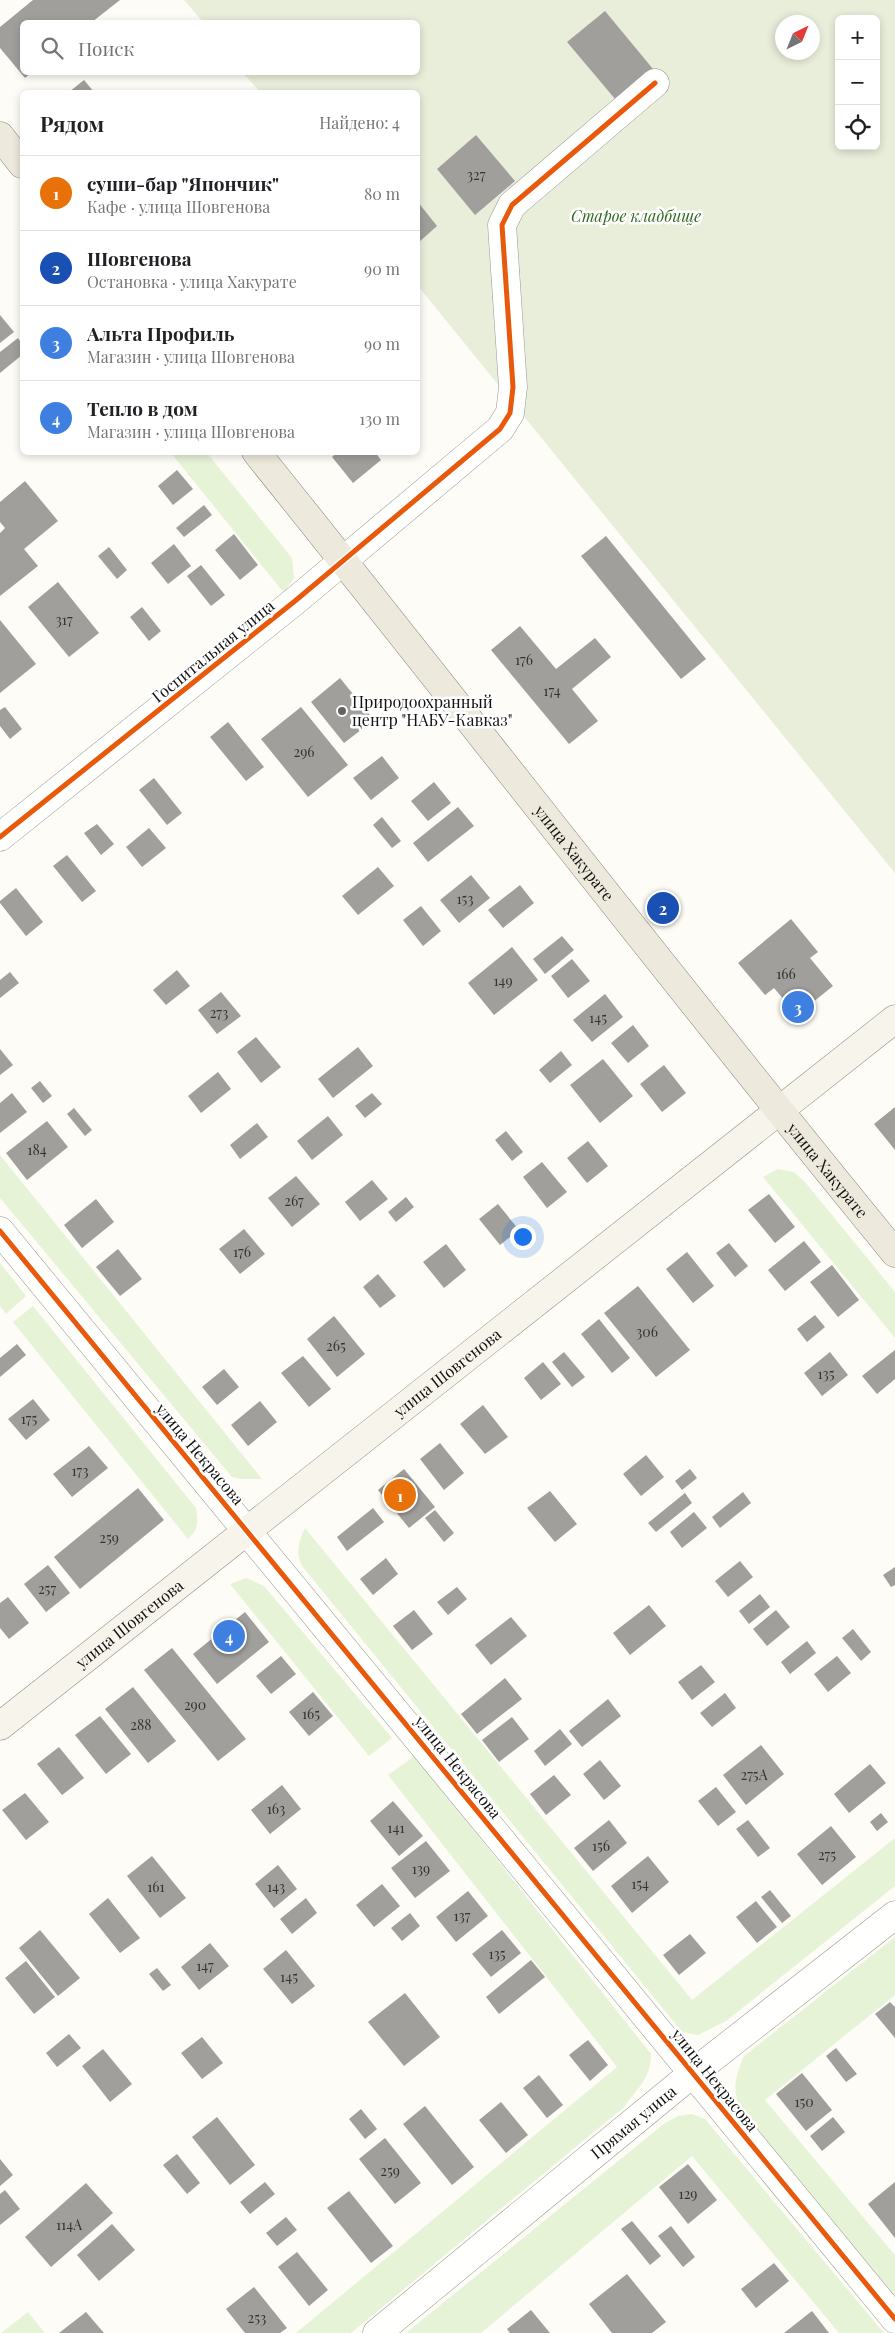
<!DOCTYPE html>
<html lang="ru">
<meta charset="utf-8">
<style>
:root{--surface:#fff;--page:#f2f2f2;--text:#202124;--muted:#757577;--line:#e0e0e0;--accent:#7c3aed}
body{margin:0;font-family:"Playfair Display",serif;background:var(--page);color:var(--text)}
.controls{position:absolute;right:15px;top:15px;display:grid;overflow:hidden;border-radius:8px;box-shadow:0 2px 8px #0003}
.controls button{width:45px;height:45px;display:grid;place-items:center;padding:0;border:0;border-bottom:1px solid var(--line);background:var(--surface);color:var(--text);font:25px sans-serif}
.compass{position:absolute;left:775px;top:15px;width:45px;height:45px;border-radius:50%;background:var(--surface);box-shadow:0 2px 8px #0003;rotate:43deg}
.you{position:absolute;left:522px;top:1236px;width:18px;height:18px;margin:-12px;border:4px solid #fff;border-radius:50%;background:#1a73e8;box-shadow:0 0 0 8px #1a73e833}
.badge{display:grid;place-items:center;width:32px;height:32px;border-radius:50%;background:var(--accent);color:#fff;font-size:16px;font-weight:700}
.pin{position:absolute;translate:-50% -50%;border:2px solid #fff;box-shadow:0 1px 5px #0006}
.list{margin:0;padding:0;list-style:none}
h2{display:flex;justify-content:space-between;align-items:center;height:65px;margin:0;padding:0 20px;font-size:21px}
h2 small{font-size:16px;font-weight:400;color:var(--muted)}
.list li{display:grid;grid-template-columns:32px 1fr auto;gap:15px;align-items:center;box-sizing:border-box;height:75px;padding:0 20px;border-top:1px solid var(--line)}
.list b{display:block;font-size:19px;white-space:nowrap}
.list p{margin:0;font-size:16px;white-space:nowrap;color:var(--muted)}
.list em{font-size:16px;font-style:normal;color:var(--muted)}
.icon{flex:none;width:28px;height:28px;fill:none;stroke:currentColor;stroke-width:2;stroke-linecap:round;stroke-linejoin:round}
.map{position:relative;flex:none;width:895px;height:2333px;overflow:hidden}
.search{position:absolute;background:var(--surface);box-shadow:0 2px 8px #0003;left:20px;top:20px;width:400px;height:55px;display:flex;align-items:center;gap:12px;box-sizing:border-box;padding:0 18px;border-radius:8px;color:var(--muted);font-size:19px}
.panel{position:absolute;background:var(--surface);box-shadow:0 2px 8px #0003;left:20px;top:90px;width:400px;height:365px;border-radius:8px}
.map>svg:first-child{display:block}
.green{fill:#e7f3d7}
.cemetery{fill:#e9eedb;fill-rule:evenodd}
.building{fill:#a19f9c}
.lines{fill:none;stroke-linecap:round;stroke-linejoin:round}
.street-casing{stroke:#979795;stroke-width:29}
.secondary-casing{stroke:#8e8d8b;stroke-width:29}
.primary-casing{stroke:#858482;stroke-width:29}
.street{stroke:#fffffe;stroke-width:28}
.secondary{stroke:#f6f4eb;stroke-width:28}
.primary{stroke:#ede9dc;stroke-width:28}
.cycleway-casing{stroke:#fff;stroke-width:8}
.cycleway{stroke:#e8590c;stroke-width:5}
.poi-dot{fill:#646362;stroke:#fff;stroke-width:2}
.labels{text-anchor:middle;stroke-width:5;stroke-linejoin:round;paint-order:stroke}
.number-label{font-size:14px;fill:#353434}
.park-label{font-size:16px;font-style:italic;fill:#2f6b1f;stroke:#fff}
.street-label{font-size:16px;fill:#111;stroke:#fff}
.poi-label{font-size:16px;fill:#111;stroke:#fff;text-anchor:start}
</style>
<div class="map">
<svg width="895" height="2333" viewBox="0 0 895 2333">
<rect width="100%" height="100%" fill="#fdfcf7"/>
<path class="green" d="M171,453H207L292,558L294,578L284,593Z
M0,1155L262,1479H241L232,1477L0,1198Z
M778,1169L794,1172L805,1182L895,1292V1338L763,1177Z
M0,1263L26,1296L6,1314L0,1306Z
M33,1306L196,1508C198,1522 199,1529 188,1539L13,1322Z
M305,1528L692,2000L895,1838V1886L726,2021L698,2035L682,2032L302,1566C295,1553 299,1541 305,1528Z
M246,1578L264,1586L392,1738L369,1756L230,1584Z
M415,1756L651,2054C651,2079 637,2088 624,2107L351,2333H296L617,2067L388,1775Z
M895,1937V1995L765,2100L895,2255V2303L744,2119C732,2093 733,2082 744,2056Z
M692,2114L705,2119L884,2333H839L692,2156L481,2333H406L665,2123L678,2116Z
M28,2312L45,2333H1Z"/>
<path class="cemetery" d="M184,0H895V873L418,286V92H260L243,73L418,72V22H203ZM839,19H876V146H839ZM782,22H812V52H782Z"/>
<path class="building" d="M33,0H120L92,22H22V72H32L25,78L0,48V27Z
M605,11L658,75L621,106L567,42Z
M84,80L94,92H69Z
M476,135L515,181L475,215L437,169Z
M418,202L437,226L418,243Z
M0,315L14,332L0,343Z
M18,338L22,344V355L0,373V352Z
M337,452H375L381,460L353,483L332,457Z
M177,470L193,489L173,505L158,486Z
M25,481L58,521L24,549L38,566L0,596V533L5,528L0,522V502Z
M204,505L212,515L184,537L176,528Z
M234,534L258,565L240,580L215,550Z
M606,536L706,659L681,679L581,556Z
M174,544L191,566L168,584L151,563Z
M109,547L127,570L117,579L98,556Z
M201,565L225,595L211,606L187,576Z
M58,582L99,633L69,657L28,607Z
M142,607L161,631L149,641L130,617Z
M0,620L36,664L0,693Z
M520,626L556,669L595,638L611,657L572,689L598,721L569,744L491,650Z
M340,678L374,720L344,743L311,702Z
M5,707L22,729L10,739L0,726V710Z
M301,707L348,765L308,797L261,739Z
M228,722L264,767L246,781L210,737Z
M382,756L399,778L371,800L353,778Z
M154,778L182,813L167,825L139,790Z
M434,782L451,803L428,821L411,801Z
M458,807L474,826L428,862L413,843Z
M382,817L401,841L392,848L373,825Z
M97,824L114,844L101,855L84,833Z
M149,828L166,848L142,867L126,847Z
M67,855L96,891L82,902L53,866Z
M378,867L394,886L358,915L342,896Z
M471,875L490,898L459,923L440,900Z
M520,885L534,903L503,928L488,910Z
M16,888L43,922L26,936L0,903V901Z
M421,906L441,931L423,946L403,920Z
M791,919L818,952L810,958L833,986L797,1015L774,988L765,995L738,963Z
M562,936L574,950L545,974L533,959Z
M512,947L538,980L494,1015L468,983Z
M572,959L590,981L568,998L551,976Z
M177,970L190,986L166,1005L153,990Z
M10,972L19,983L0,998V980Z
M221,992L241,1016L217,1034L198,1010Z
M605,994L623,1017L592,1042L573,1020Z
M633,1025L649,1046L628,1063L611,1043Z
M256,1037L281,1067L261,1083L237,1052Z
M358,1047L373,1066L333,1098L318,1079Z
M0,1049L13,1065L0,1075Z
M561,1051L572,1065L550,1083L539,1070Z
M603,1059L633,1096L600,1123L570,1085Z
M664,1065L686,1093L662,1112L640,1084Z
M218,1072L231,1089L201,1113L188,1096Z
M40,1081L52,1096L43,1103L31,1088Z
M12,1093L27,1112L0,1133V1103Z
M372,1093L382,1104L365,1118L355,1106Z
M895,1107V1150L874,1124Z
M74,1108L92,1130L85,1136L67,1114Z
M328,1116L343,1135L312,1160L297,1141Z
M47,1121L68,1147L27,1180L6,1153Z
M257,1123L268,1137L240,1159L230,1145Z
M506,1131L523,1152L512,1161L495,1140Z
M588,1141L608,1166L587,1183L567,1158Z
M542,1162L567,1192L547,1208L523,1177Z
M296,1176L320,1204L292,1227L268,1198Z
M372,1180L388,1199L360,1221L345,1202Z
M769,1194L795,1227L775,1243L748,1210Z
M406,1197L414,1207L396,1222L388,1212Z
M96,1199L114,1222L82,1248L64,1225Z
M498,1204L519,1230L500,1245L479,1219Z
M244,1229L265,1254L240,1274L219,1249Z
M804,1241L821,1262L785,1291L768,1270Z
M729,1243L748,1266L735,1277L716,1253Z
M446,1244L466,1270L444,1288L423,1262Z
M118,1249L142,1279L120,1296L96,1267Z
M687,1252L714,1286L693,1303L666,1269Z
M832,1265L859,1300L838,1317L810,1282Z
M378,1274L396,1296L380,1308L363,1287Z
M638,1286L690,1350L656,1377L604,1313Z
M815,1315L825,1327L807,1342L797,1329Z
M334,1316L365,1354L337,1377L307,1339Z
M599,1319L630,1358L612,1373L581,1334Z
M17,1344L26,1355L0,1377V1358Z
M895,1350V1379L877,1394L862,1376Z
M564,1352L585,1377L572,1387L552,1362Z
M830,1352L848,1375L822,1396L804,1373Z
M303,1356L331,1389L309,1407L281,1373Z
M543,1362L561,1384L541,1400L524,1378Z
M224,1369L239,1387L217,1405L202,1387Z
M33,1399L50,1420L26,1440L8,1419Z
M260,1401L277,1422L248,1446L231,1425Z
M483,1405L508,1437L485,1454L460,1424Z
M440,1443L464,1473L444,1490L420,1459Z
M89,1446L108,1468L72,1497L53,1474Z
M646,1455L664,1477L641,1496L623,1474Z
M404,1469L435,1507L409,1528L378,1490Z
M690,1469L697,1478L682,1490L675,1481Z
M138,1488L164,1520L80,1589L54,1557Z
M550,1491L577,1524L555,1542L527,1508Z
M743,1492L751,1503L720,1528L712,1517Z
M685,1493L692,1503L656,1532L648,1523Z
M373,1508L384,1522L347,1551L337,1537Z
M435,1510L454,1533L444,1542L425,1518Z
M694,1512L707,1528L682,1548L670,1532Z
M386,1558L398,1574L373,1595L360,1579Z
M740,1561L753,1577L728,1597L715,1581Z
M48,1565L70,1593L46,1612L24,1584Z
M895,1567V1585L891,1587L883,1575Z
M457,1587L467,1599L448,1615L437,1602Z
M760,1594L770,1607L749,1624L739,1611Z
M8,1597L29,1623L9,1639L0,1628V1603Z
M649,1605L666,1626L630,1655L613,1633Z
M414,1610L433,1634L412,1650L393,1626Z
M776,1610L790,1627L767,1646L753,1629Z
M245,1612L269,1642L217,1684L193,1654Z
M511,1617L527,1636L491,1665L475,1645Z
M853,1629L871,1652L861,1661L842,1638Z
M807,1641L816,1653L790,1674L781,1662Z
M172,1648L246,1739L218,1761L144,1670Z
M281,1656L296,1674L271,1694L256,1676Z
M837,1656L851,1673L828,1692L814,1674Z
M701,1665L715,1682L692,1700L678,1682Z
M505,1678L522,1699L477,1734L461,1714Z
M133,1687L176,1741L148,1763L105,1709Z
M313,1692L333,1716L309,1736L289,1712Z
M725,1693L736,1708L712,1727L700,1713Z
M608,1699L621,1716L582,1747L569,1731Z
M100,1716L131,1754L106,1774L75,1735Z
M512,1717L529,1739L499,1762L482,1740Z
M560,1729L572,1744L545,1766L534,1751Z
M761,1745L784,1774L746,1805L723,1775Z
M59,1747L84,1778L62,1795L37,1764Z
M600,1760L621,1786L604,1800L583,1774Z
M870,1764L886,1783L849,1813L834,1794Z
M554,1775L571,1795L546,1815L530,1794Z
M282,1785L301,1809L270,1834L251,1810Z
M716,1787L736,1812L718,1826L698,1801Z
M25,1793L49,1822L26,1840L2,1810Z
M393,1801L423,1836L399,1856L370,1821Z
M881,1813L888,1822L877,1831L870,1822Z
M609,1820L627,1843L593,1871L574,1848Z
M748,1820L770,1848L758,1857L736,1829Z
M831,1826L856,1857L822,1885L797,1854Z
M426,1841L450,1871L415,1898L391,1868Z
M152,1856L186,1898L160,1918L127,1876Z
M648,1856L669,1882L632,1913L611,1886Z
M278,1865L297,1889L274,1908L255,1884Z
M382,1884L400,1906L374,1927L356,1905Z
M770,1890L791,1916L782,1923L761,1897Z
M468,1891L488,1916L456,1942L436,1917Z
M108,1898L140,1938L120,1953L89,1914Z
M306,1898L317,1913L292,1934L280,1919Z
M756,1901L777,1927L757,1943L736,1917Z
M410,1913L420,1926L402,1941L391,1928Z
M40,1930L80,1978L58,1996L19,1948Z
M502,1930L521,1953L491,1977L472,1954Z
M690,1934L706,1953L679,1975L663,1955Z
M210,1943L229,1966L199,1990L181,1967Z
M286,1950L315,1986L292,2004L263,1969Z
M531,1960L545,1977L499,2014L486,1997Z
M26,1961L55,1997L34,2014L5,1978Z
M157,1968L171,1985L163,1991L149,1974Z
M405,1993L440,2037L404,2066L368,2022Z
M890,2002L895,2007V2038L875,2014Z
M69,2034L81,2048L57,2067L46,2053Z
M202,2037L223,2063L202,2079L181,2053Z
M588,2040L608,2065L590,2081L569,2055Z
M836,2048L857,2074L846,2082L826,2056Z
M103,2049L132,2084L110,2102L82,2066Z
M802,2073L832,2110L806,2131L776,2094Z
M539,2075L563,2105L547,2118L523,2088Z
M501,2102L528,2135L506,2153L479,2120Z
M425,2106L474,2167L452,2185L403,2124Z
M361,2109L377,2129L365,2139L349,2119Z
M217,2117L255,2165L230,2185L192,2137Z
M833,2117L845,2132L822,2151L810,2136Z
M385,2138L421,2183L395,2204L359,2159Z
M177,2154L200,2183L187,2194L163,2165Z
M0,2159L13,2175L0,2186Z
M688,2164L717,2200L688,2224L659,2187Z
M265,2182L275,2194L250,2214L240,2202Z
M895,2182V2238L868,2204Z
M86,2183L113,2213L51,2267L25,2237Z
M5,2190L20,2209L0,2225V2194Z
M349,2191L393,2246L371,2263L327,2208Z
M286,2217L297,2230L277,2246L266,2233Z
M632,2221L661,2256L650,2265L621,2229Z
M112,2224L135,2250L99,2281L77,2255Z
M671,2226L695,2257L683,2267L658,2236Z
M297,2252L328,2290L309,2306L278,2267Z
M774,2263L789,2281L756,2308L741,2289Z
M627,2274L666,2322L652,2333H612L589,2304Z
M254,2287L287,2328L280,2333H245L226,2309Z
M531,2310L550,2333H510L507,2329Z
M812,2311L829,2333H784Z
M86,2312L104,2333H59Z"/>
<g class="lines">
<defs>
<g id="street">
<path d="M0,837L295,601L500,429L510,413L513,387L502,225L512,205L655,83"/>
<path d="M0,1231L895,2319"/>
<path id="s1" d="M377,2333L693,2073L895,1915"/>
</g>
<g id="secondary">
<path id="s2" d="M0,1726L895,1019"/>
</g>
<g id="primary">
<path d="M0,136L22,164"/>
<path id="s3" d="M256,452C470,718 678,989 895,1253"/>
</g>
</defs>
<use href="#street" class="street-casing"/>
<use href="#secondary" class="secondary-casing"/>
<use href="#primary" class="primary-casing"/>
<use href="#street" class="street"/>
<use href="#secondary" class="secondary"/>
<use href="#primary" class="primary"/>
<defs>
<path id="cycleway" d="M0,837L295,601L500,429L510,413L513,387L502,225L512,205L655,83
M0,1231L895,2319"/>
</defs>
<use href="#cycleway" class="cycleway-casing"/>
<use href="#cycleway" class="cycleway"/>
</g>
<circle class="poi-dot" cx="342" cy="711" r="5"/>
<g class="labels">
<g class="number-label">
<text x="476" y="180">327</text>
<text x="64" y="625">317</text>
<text x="524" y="665">176</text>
<text x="552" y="696">174</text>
<text x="304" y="757">296</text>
<text x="465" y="904">153</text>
<text x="786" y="979">166</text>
<text x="503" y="986">149</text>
<text x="219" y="1018">273</text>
<text x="598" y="1023">145</text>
<text x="37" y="1155">184</text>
<text x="294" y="1206">267</text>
<text x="242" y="1257">176</text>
<text x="647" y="1337">306</text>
<text x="336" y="1351">265</text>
<text x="826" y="1379">135</text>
<text x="29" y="1424">175</text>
<text x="80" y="1476">173</text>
<text x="109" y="1543">259</text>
<text x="47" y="1594">257</text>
<text x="195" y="1710">290</text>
<text x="311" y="1719">165</text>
<text x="141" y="1730">288</text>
<text x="754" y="1780">275А</text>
<text x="276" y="1814">163</text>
<text x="396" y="1833">141</text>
<text x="601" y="1851">156</text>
<text x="827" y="1860">275</text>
<text x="421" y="1874">139</text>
<text x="640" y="1889">154</text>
<text x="156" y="1892">161</text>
<text x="276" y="1892">143</text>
<text x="462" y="1921">137</text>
<text x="497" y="1959">135</text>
<text x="205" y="1971">147</text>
<text x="289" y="1982">145</text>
<text x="804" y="2107">150</text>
<text x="390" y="2176">259</text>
<text x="688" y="2199">129</text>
<text x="69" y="2230">114А</text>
<text x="257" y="2323">253</text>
</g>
<g class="park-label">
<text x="636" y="222">Старое кладбище</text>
</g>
<g class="street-label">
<text transform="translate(213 651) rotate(-39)" y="6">Госпитальная улица</text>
<text dy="6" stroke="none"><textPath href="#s3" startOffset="512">улица Хакурате</textPath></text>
<text dy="6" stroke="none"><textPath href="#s3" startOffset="918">улица Хакурате</textPath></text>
<text dy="6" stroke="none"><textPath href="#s2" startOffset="570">улица Шовгенова</textPath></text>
<text transform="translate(200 1454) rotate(50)" y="6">улица Некрасова</text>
<text dy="6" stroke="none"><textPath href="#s2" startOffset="165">улица Шовгенова</textPath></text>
<text transform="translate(458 1767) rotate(51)" y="6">улица Некрасова</text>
<text transform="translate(715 2080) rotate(51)" y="6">улица Некрасова</text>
<text dy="6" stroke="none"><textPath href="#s1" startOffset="332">Прямая улица</textPath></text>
</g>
<g class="poi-label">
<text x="352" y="708">Природоохранный<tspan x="352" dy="18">центр "НАБУ-Кавказ"</tspan></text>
</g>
</g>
</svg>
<div class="controls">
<button>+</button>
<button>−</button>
<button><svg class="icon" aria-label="locate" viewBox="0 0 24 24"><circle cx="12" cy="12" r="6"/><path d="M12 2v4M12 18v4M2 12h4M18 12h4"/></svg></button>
</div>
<svg class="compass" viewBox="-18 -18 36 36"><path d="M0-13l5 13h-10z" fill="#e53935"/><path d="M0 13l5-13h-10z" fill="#757577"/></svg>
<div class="you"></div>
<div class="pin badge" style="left:400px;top:1495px;background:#e8710a">1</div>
<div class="pin badge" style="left:663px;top:908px;background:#1a4fb4">2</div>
<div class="pin badge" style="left:798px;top:1007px;background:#3f7fe0">3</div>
<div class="pin badge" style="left:229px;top:1636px;background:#3f7fe0">4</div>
<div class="search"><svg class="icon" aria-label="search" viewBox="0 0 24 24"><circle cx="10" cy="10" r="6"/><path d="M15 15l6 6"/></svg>Поиск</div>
<section class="panel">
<h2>Рядом<small>Найдено: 4</small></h2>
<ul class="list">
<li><span class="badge" style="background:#e8710a">1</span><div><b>суши-бар &quot;Япончик&quot;</b><p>Кафе · улица Шовгенова</p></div><em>80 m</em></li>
<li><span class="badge" style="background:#1a4fb4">2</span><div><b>Шовгенова</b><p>Остановка · улица Хакурате</p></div><em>90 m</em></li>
<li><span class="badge" style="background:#3f7fe0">3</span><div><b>Альта Профиль</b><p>Магазин · улица Шовгенова</p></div><em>90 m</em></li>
<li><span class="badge" style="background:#3f7fe0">4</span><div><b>Тепло в дом</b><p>Магазин · улица Шовгенова</p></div><em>130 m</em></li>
</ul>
</section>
</div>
